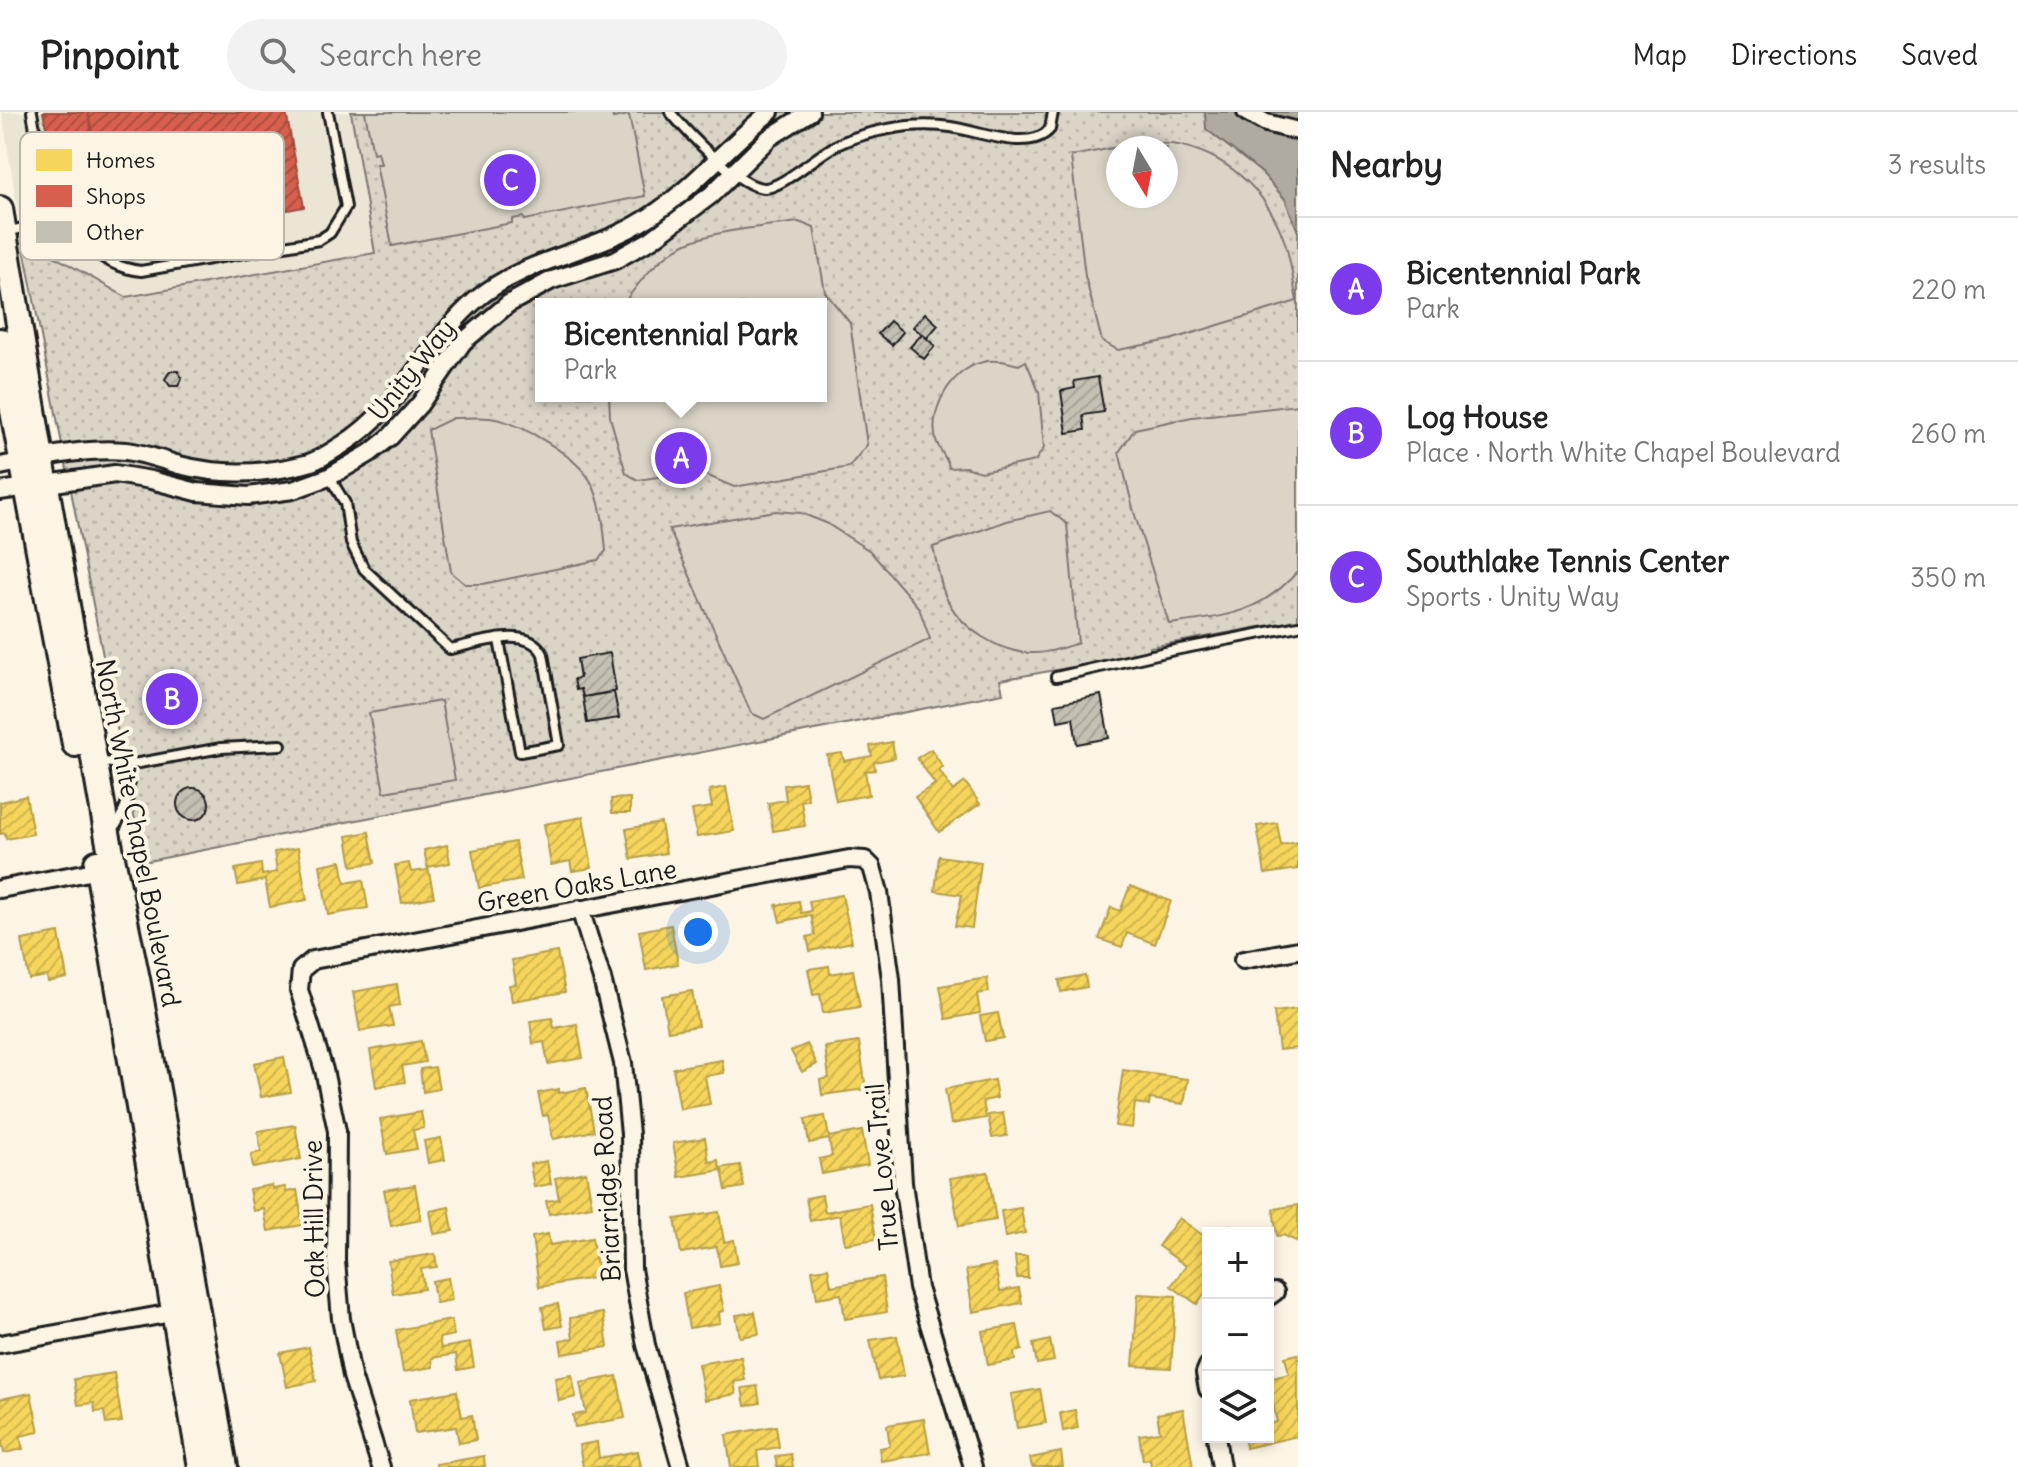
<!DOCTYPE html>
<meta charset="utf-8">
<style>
:root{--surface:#fff;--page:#f2f2f2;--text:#222;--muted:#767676;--line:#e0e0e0;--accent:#7c3aed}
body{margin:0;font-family:Delius,sans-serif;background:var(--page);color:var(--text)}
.controls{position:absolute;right:24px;bottom:24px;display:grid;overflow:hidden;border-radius:0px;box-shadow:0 4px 12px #0003}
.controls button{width:72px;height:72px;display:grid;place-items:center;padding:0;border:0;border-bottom:2px solid var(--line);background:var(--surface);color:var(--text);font:40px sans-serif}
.compass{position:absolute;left:1106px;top:24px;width:72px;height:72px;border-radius:50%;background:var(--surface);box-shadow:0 4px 12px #0003;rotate:170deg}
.you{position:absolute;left:698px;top:820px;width:28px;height:28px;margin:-20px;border:6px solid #fff;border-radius:50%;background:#1a73e8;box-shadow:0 0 0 12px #1a73e833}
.badge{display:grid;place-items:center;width:52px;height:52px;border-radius:50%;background:var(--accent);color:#fff;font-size:26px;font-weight:700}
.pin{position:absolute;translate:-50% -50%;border:4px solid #fff;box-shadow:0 2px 8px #0006}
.popup{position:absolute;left:535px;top:186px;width:292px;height:104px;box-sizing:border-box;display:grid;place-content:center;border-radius:0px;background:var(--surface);filter:drop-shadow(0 2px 6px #0005);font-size:26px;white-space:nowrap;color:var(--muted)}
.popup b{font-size:30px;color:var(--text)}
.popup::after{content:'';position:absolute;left:50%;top:100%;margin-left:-16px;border:16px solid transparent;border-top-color:var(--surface)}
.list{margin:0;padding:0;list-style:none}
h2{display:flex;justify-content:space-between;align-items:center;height:104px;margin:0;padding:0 32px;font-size:34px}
h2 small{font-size:26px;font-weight:400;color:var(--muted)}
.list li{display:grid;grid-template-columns:52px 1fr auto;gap:24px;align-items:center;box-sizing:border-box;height:144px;padding:0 32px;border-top:2px solid var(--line)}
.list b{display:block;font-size:30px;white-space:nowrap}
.list p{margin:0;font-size:26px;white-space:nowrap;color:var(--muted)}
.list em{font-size:26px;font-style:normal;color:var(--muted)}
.icon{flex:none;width:44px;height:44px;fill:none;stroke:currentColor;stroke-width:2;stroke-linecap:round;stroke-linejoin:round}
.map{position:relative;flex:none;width:1298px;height:1355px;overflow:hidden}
header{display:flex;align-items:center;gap:48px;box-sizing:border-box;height:112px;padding:0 40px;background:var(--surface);border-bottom:2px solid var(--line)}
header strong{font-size:38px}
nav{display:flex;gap:44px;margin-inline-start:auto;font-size:28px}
.search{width:560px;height:72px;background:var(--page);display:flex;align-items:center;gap:20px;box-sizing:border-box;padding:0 28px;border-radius:44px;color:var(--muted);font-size:30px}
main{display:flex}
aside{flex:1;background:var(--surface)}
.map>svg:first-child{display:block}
.built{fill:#ebe5d6}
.grass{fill:url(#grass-dots);stroke:#7c7872;stroke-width:2;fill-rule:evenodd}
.pitch{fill:#dbd5c8;stroke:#7c7872;stroke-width:2;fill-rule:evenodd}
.water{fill:#b0aba1;stroke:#75726c;stroke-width:2}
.homes{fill:url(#homes-hatch);stroke:#b59e49;stroke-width:2}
.shops{fill:url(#shops-hatch);stroke:#9e4c3e;stroke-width:2}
.building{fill:url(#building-hatch);stroke:#1c1c1c;stroke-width:2}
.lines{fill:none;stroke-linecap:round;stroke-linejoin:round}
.service-casing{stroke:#1c1c1c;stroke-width:14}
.minor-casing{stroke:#1c1c1c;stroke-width:22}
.secondary-casing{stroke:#1c1c1c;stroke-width:30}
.service{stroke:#fcf5e5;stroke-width:8}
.minor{stroke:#fcf5e5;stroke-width:16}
.secondary{stroke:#fcf5e5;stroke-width:24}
.labels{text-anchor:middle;stroke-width:8;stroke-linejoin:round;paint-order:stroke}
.street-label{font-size:26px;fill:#1c1c1c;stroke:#fcf5e5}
.key{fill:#fcf5e5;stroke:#b9b4a9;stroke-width:2}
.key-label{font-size:22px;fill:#1c1c1c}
</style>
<header>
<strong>Pinpoint</strong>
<div class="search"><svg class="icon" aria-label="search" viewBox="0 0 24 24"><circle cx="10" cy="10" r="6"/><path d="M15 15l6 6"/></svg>Search here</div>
<nav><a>Map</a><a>Directions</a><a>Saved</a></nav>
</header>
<main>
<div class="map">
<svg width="1298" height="1355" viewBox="0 0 1298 1355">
<defs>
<pattern id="grass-dots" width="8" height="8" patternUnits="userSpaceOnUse" patternTransform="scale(2)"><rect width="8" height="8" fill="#dbd5c8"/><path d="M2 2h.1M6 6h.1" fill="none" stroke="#bbb6ab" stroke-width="1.8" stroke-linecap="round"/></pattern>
<pattern id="homes-hatch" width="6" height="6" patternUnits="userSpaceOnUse" patternTransform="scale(2)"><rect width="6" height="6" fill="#f6d55c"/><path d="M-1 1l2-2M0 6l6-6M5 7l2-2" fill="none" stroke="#d2b64f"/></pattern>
<pattern id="shops-hatch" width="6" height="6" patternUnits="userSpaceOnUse" patternTransform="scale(2)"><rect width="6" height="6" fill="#d6604d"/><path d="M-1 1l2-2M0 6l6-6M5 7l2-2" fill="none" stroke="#ad4e3f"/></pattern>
<pattern id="building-hatch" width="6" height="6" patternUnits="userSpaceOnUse" patternTransform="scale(2)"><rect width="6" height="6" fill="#c4c0b3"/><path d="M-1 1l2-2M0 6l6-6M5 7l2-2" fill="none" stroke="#a8a499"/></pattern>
</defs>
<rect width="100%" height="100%" fill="#fcf5e5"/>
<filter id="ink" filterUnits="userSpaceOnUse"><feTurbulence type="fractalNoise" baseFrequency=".0125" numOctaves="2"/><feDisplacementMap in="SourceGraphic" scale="16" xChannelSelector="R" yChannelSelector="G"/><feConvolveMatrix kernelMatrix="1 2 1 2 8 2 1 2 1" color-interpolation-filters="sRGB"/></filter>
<g filter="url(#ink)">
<path class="built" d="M2,0H351L375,141L126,185L22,126Z"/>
<path class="grass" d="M351,0H1298V508L1150,535V541L1000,568L1003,581L143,750L22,126L126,185L375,141ZM1118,36H1166V84H1118ZM541,192H821V284H541Z"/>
<path class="pitch" d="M365,0H612L613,6L629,3L645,84L525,108L523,105L512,107V111L392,134L376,52H381L378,40L373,41Z
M1134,32C1146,32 1160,31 1172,32C1224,40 1267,78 1284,128C1291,147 1293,169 1297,189L1170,228L1118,238L1102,229L1085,164L1071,44ZM1118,36H1166V84H1118Z
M799,110L814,116L825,180L850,211L867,333L849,355L734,375L697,359L638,368L626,361L610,305L609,284H821V192H623C640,169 660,143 687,131C721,117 763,115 799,110Z
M1002,249L1019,253L1026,249L1039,280L1044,336L1035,349L981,360L966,355L949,356C948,346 939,339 936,328C928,297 952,257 983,250C989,248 996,249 1002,249Z
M1298,293V459C1261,502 1222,505 1169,512L1134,400L1119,340L1135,317L1192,305Z
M453,306C465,306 478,305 490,306C520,310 579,345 592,372C602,393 604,416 606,439L598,448L483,472H465L451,460L428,318Z
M775,399L801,401L826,411L870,439L919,496L930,527L764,607L751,601L669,417Z
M1050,399L1067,412L1078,531C1065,535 1050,541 1035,541C1000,542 959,516 945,483C939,468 937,451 933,435L1007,409Z
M441,589L455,668L384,680L369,601Z"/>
<path class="water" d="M1205,0H1298V120L1285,87L1262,61L1206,17Z"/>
<path class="homes" d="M892,630L895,646L874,650L875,658L865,659L869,683L836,689L827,643L842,641L844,649L872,644L870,634Z
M931,637L943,655L939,658L953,679L965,670L980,692L939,720L915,685L935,672L917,646Z
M805,670L808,687L801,689L805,714L773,719L768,691L786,688L784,673Z
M726,675L734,719L697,725L692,698L712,695L709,678Z
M26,684L33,722L6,727L5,721L0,722V690Z
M630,686V701H612L611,687Z
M583,705L592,756L572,759L570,749L551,753L544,712Z
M661,711L666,741L631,747L626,717Z
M1277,711L1281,733L1298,730V757L1265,762L1257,714Z
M369,720L375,751L352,754L347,724Z
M515,730L522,768L479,776L472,738Z
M447,733L450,751L428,755L434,785L402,791L395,753L409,751L411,760L428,758L424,738Z
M298,736L307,788L270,795L265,768L238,773L235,757L261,752L262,763L277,760L274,740Z
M939,744L981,750L972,816L955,814L962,783L935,779Z
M341,749L345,771L363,768L368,796L328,803L320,753Z
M1130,774L1171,789L1155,832L1127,821L1122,835L1099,827L1111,795L1120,799Z
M842,783L852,830L810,839L807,825L815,823L811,803L780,810L776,793L799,789L801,801L811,799L809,789Z
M671,813L678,852L646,858L639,819Z
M59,821L67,866L48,870L47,864L29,867L22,828Z
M557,840L565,880L512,889L509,873L516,872L512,848Z
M829,854L830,862L853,858L860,895L823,901L820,882L813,883L808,857Z
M1085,863L1087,875L1061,880L1059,868Z
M987,866L989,880L977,882L980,901L946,907L940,874Z
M397,872L400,893L389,895L393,914L360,919L353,880Z
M692,879L698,914L668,919L662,884Z
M1298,897V936L1279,938L1274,900Z
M998,901L1003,926L985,929L980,904Z
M552,906L554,916L577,912L583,946L548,952L544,930L533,932L530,909Z
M421,929L425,950L402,954L405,970L376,975L370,938Z
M859,930L866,977L822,983L820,968L829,966L825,935Z
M807,932L817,952L802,960L791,939Z
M284,945L291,980L261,985L254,951Z
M722,948L724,961L705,964L710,992L680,997L673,956Z
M435,955L439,977L423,980L420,957Z
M1123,958L1188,967L1184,992L1150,987L1149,993L1135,991L1132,1016L1115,1014Z
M994,968L997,986L983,989L986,1006L951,1012L945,977Z
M586,976L594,1019L553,1027L548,1003L543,1004L538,981L559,977V981Z
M421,1000L424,1016L413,1018L417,1037L387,1042L380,1007Z
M1003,1001L1007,1024L992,1026L988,1003Z
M825,1004L829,1025L862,1019L868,1053L822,1062L819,1047L832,1044L829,1027L809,1031L805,1007Z
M295,1013L301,1047L253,1056L251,1042L261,1040L258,1019Z
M441,1026L445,1048L428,1051L424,1029Z
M705,1026L709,1050L718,1048L720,1056L740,1053L744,1075L726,1078L722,1058L679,1065L673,1031Z
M547,1049L551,1072L534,1075L530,1052Z
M586,1060L592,1094L549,1102L546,1089L559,1087L555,1066Z
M988,1060L996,1108L959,1114L950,1066Z
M272,1073L273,1077L285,1075L286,1080L297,1078L303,1113L268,1119L264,1097L253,1099L249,1077Z
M415,1073L421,1108L391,1114L384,1078Z
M822,1083L825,1100L870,1092L876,1127L845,1132L840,1103L810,1109L806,1086Z
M1298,1093V1130L1283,1123L1277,1124L1273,1097Z
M449,1095L453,1119L434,1122L430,1099Z
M1021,1096L1025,1121L1005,1125L1001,1099Z
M719,1100L724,1130L734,1128L738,1151L720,1154L717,1135L681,1141L675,1107Z
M1179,1106L1208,1127V1176L1197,1192L1171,1174L1186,1154L1158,1134Z
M1230,1113L1242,1121H1224Z
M548,1122L550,1133L592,1126L599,1165L539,1175L532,1125Z
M435,1142L437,1155L421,1157L424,1177L393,1182L388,1149Z
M1015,1144H1027L1028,1166H1017Z
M995,1153L1000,1179L1019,1176L1022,1191L973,1200L966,1158Z
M828,1156L831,1174L882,1165L887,1200L845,1207L841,1182L817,1186L812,1158Z
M448,1166L452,1188L436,1191L432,1169Z
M719,1174L724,1199L719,1200L720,1211L689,1216L683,1181Z
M1138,1182L1176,1184L1171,1256L1133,1254Z
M558,1192L562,1214L546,1217L542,1195Z
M755,1200L759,1222L740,1225L736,1203Z
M603,1201L608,1235L562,1242L560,1228L573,1226L570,1206Z
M451,1208L454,1223L439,1226L441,1236L470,1231L474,1255L458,1258L456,1242L432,1246L433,1255L403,1260L396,1218Z
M1017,1213L1022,1238L1014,1240L1015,1248L988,1253L982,1219Z
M897,1224L904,1264L878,1268L870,1228Z
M1050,1228L1054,1249L1037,1252L1033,1232Z
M309,1235L316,1269L287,1275L280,1241Z
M1298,1242V1324L1246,1336L1244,1325H1268V1312L1277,1310L1268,1267L1289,1262L1285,1245Z
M741,1245L745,1268L734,1270L736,1282L705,1288L698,1252Z
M114,1261L122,1310L106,1312L104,1299L95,1300L94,1291L78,1293L74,1267Z
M572,1263L576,1285L559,1289L555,1266Z
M617,1264L625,1306L575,1315L573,1303L586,1301L580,1271Z
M757,1274L760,1291L745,1294L742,1276Z
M1040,1277L1046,1311L1017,1316L1011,1282Z
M457,1279L462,1305L472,1303L476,1328L459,1331L456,1315L415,1321L410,1287Z
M31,1281L39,1320L20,1324L23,1337L4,1341L0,1321V1287Z
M1183,1297L1193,1355H1151L1150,1347L1143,1348L1139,1323L1160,1320L1157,1302Z
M1075,1298L1078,1316L1063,1319L1060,1301Z
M924,1307L930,1341L881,1349L879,1336L890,1334L887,1313Z
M776,1314L779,1335L757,1339L759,1355H731L726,1323Z
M597,1330L599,1346L638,1339L641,1355H583L579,1333Z
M1061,1340L1063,1355H1032L1030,1346Z
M791,1342L793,1355H777L775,1344Z
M484,1344L485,1355H436V1352Z"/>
<path class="shops" d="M43,0H88L104,84L60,92Z
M88,0H286L304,95L266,102L270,123L212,134L208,112L112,129Z"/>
<path class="building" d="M514,57L518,77L507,79L503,59Z
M925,201L938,213L927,226L913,215Z
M890,209L903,220L892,233L878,222Z
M922,222L935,234L924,247L910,235Z
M170,259H178L182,266L178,274H170L165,267Z
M1098,265L1104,300L1083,303L1085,318L1067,321L1061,279L1075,276L1074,269Z
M610,541L616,579L583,585L581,577L576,578L574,567L580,566L577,547Z
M183,579V594L160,595V580Z
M614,580L619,606L587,611L583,585Z
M1101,583L1109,626L1077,632L1073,606L1058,609L1055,592Z
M177 692a16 16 0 1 1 32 0a16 16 0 1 1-32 0Z"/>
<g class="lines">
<defs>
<path id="service" d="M32,0L52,114
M670,0C687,20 738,75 764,76C781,77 818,42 837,33C859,22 884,17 908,14C922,13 937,13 951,15C978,19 1030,41 1050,17L1053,0
M8,119L46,112L52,114C86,127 101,155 141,159L319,128L330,121L346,95L328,0
M330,366L345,391L351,431L364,457L450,537C477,532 528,512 543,542L559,633L520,640L499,528
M1056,565L1170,539L1298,514
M96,649L128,653L221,636L281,633
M113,718C127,697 135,676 123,652"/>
<path id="minor" d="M1246,0L1266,11L1298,19
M0,354C40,346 85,335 126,339C144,341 162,348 179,353C222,364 262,363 305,352C319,349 330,340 342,333C402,295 425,232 477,187C523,148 585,142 636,113C688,84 724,36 770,0
M0,379L115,362L151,368L197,380L248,384L293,378L329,365L370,341L390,325L420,292L463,230L508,192L552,168L615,148L651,128L711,83L769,26L810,0
M0,777L105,757
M580,797L602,867L623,951L630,1022L632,1157L646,1233L681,1355
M1243,848L1298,838
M1268,1185L1275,1180
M0,1232L183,1199
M1208,1254L1205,1261L1208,1277
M1216,1325L1221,1355
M381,1355L352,1264L341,1207L336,1149L337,1019L324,958L299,878L301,858L313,848L849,747L865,748L872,755L879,780L891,867L903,1071L918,1176L973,1355"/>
<path id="secondary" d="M0,97L41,346L108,726L138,872L225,1355
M0,229L75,632
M97,751L201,1355"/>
</defs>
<use href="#service" class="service-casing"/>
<use href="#minor" class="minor-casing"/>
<use href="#secondary" class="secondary-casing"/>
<use href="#service" class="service"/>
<use href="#minor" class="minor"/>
<use href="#secondary" class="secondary"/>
</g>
</g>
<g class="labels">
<g class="street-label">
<text transform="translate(412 258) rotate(-51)" y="9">Unity Way</text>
<text transform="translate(138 721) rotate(79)" y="9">North White Chapel Boulevard</text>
<text transform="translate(577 774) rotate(-10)" y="9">Green Oaks Lane</text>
<text transform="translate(882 1055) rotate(-95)" y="9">True Love Trail</text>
<text transform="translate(607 1077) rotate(-93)" y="9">Briarridge Road</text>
<text transform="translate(314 1107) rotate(-91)" y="9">Oak Hill Drive</text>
</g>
</g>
<rect x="20" y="20" width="264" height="128" rx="12" class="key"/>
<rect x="36" y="37" width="36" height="22" fill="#f6d55c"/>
<rect x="36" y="73" width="36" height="22" fill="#d6604d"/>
<rect x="36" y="109" width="36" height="22" fill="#c4c0b3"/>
<g class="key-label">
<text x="86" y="56">Homes</text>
<text x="86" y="92">Shops</text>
<text x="86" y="128">Other</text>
</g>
</svg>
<div class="controls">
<button>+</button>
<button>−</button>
<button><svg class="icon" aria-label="layers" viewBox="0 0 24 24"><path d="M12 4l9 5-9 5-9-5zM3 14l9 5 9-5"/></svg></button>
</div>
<svg class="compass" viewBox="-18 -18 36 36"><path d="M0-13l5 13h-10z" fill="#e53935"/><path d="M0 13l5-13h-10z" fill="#767676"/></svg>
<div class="you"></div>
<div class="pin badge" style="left:681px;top:346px">A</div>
<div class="popup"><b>Bicentennial Park</b>Park</div>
<div class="pin badge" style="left:172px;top:587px">B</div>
<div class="pin badge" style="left:510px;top:68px">C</div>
</div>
<aside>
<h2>Nearby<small>3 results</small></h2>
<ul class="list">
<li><span class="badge">A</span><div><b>Bicentennial Park</b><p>Park</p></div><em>220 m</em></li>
<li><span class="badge">B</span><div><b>Log House</b><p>Place · North White Chapel Boulevard</p></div><em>260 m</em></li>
<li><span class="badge">C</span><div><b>Southlake Tennis Center</b><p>Sports · Unity Way</p></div><em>350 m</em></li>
</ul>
</aside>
</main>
